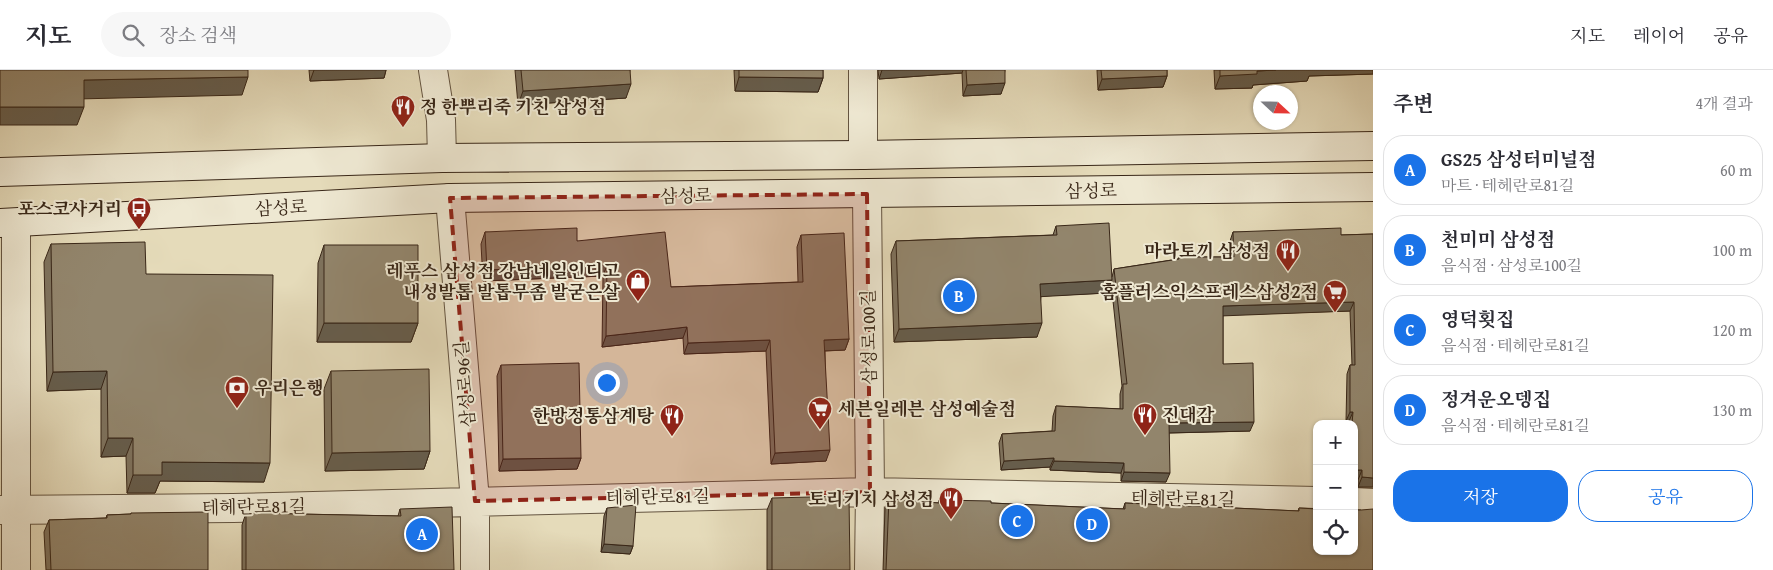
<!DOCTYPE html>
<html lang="ko">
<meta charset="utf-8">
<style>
:root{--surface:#fff;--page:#f7f7f7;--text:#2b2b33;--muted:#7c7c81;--line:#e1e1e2;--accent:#1a73e8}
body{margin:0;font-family:"Gentium Book Plus","Noto Serif KR",serif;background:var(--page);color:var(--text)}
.controls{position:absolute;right:15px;bottom:15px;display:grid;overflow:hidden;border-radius:10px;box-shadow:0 1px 4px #0004}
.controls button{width:45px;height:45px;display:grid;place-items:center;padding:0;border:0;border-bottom:1px solid var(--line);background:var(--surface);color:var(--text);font:25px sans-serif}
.compass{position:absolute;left:1253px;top:15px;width:45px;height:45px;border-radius:50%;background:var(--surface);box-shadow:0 1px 4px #0004;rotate:112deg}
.you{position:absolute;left:606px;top:312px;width:18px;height:18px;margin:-12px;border:4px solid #fff;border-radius:50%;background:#1a73e8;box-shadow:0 0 0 8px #1a73e833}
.badge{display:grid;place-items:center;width:32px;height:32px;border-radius:50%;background:var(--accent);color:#fff;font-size:16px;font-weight:700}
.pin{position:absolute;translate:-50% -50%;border:2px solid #fff;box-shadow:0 1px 5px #0006}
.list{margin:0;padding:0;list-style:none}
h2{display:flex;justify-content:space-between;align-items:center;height:65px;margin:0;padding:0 20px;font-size:21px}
h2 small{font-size:16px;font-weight:400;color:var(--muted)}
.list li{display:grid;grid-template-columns:32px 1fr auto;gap:15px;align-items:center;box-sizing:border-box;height:70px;margin:0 10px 10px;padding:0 10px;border:1px solid var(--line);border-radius:20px}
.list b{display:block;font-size:19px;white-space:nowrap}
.list p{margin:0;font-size:16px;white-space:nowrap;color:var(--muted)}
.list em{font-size:16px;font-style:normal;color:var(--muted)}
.actions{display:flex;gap:10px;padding:15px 20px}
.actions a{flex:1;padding:11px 0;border:1px solid var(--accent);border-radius:20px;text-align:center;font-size:18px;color:var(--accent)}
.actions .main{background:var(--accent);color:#fff}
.icon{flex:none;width:28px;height:28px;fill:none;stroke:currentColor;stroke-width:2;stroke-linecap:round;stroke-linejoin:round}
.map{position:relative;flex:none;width:1373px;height:500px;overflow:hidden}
header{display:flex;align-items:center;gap:30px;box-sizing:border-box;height:70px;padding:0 25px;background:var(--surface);border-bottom:1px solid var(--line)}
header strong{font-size:24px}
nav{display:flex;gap:28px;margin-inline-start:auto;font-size:18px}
.search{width:350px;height:45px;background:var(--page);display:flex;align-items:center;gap:12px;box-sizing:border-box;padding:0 18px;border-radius:28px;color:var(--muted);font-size:19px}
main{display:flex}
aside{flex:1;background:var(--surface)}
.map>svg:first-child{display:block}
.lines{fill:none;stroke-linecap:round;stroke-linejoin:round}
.minor-casing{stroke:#645440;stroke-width:30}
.tertiary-casing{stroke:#645440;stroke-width:30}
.secondary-casing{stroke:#392718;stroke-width:30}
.minor{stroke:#eee8d2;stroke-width:28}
.tertiary{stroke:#eee8d2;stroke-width:28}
.secondary{stroke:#eee8d2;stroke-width:28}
.wall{fill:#7e725d;stroke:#392718}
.shaded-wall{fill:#665d4c;stroke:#392718}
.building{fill:#92856c;stroke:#392718}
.marked{fill:#8f2418;fill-opacity:0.2;stroke:#8f2418;stroke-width:4;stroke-dasharray:10 6;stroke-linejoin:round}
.labels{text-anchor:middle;stroke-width:4;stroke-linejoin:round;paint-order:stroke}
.poi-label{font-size:18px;font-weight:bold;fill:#392718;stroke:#eee8d2;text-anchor:end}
.street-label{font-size:18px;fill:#392718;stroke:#eee8d2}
</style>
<header>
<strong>지도</strong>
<div class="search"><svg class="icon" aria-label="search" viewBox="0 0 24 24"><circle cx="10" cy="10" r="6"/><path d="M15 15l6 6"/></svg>장소 검색</div>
<nav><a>지도</a><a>레이어</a><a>공유</a></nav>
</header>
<main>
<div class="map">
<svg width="1373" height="500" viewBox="0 0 1373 500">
<rect width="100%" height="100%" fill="#e5dbba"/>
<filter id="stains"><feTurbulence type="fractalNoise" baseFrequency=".004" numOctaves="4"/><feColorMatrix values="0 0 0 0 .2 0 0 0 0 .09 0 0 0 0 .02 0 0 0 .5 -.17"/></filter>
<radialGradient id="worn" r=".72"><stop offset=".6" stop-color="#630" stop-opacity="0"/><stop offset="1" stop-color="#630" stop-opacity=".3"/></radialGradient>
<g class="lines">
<defs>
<path id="minor" d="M863,0V85
M867,124L870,422L869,500
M450,128L475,431V500
M16,153V500
M1354,432L1373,433
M0,440L233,438L870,422L1317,431"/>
<path id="tertiary" d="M433,0L441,50L442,88"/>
<path id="secondary" d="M0,102L442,88L863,85L1373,76
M0,153L450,128L1373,117"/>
</defs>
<use href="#minor" class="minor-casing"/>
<use href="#tertiary" class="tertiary-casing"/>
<use href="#secondary" class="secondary-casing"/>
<use href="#minor" class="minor"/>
<use href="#tertiary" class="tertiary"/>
<use href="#secondary" class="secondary"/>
</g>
<path class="wall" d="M309,0H386L384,8L310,11Z
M515,0H630L626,28L518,35Z
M734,0H823V8L818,22L735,21Z
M878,0H1005L1001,24L963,26L962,3L879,9Z
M1097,0H1167V6L1163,17L1098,20Z
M1214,0H1373V4L1309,6L1307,11L1253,15L1252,18L1215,19Z
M1056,156L1112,207L1114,199L1178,189L1179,187H1230V171L1233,162L1341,165L1373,164V417H1358V410H1354V354H1349V351H1346L1347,304L1350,295H1352L1350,241L1223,245V294L1250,361L1169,363L1166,412L1121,411V403L1050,400V397L1001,400L999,373L1002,364L1052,361L1053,346L1056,336L1120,339V324L1122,316L1111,212L1107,223L1041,226L1037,267L894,272L891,184L896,171L1053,165Z
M485,162L577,171L671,217L798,212L797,177L801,165L849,269L845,280L825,281L826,391L771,394L766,281L684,284L683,268L602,277L603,206L483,211L481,174Z
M51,174L146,204L264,412L160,411L155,423H127L126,386L101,387V319L47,321L44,192Z
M324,175L418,253L411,272H317L318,193Z
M501,295L581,388L577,399L499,401L497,306Z
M331,301L430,381L424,399L325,401L324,319Z
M772,428L850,500H767V440Z
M889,429L938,433L939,430L991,433L1123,439L1125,433L1298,441L1299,438L1361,440L1373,500H883L885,438Z
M607,438L633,476L630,484L601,482L604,446Z
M400,439L454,500H242V455L246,443L398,446Z
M131,443L208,500H46L44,462L49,450L106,448L107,445L131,444Z"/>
<path class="shaded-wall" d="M314,0H386L384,8L310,11Z
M882,0H963L962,3L879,9Z
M1276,0H1373V4L1309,6L1307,11L1253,15L1252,18L1215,19L1220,6L1257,1Z
M1167,6L1163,17L1098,20L1102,9Z
M248,7L242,25L77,29L84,10Z
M739,7L823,8L818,22L735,21Z
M1005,13L1001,24L963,26L967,15Z
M631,14L626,28L518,35L523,21Z
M0,37H84L77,55H0Z
M607,195L603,206L483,211L487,200Z
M1112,210L1107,223L1035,227L1040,214Z
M1354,232L1350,241L1220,246L1223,236Z
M324,253H418L411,272H317Z
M1042,253L1037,267L894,272L899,259Z
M687,257L683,268L602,277L606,266Z
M849,269L845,280L820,281L824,270Z
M770,270L766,281L684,284L688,273Z
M107,301L101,319L47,321L53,302Z
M1350,342H1353L1349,351H1346Z
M1254,352L1250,361L1165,363L1169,353Z
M108,368H133L126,386L101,387Z
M830,380L826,391L771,394L775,383Z
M430,381L424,399L325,401L332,383Z
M581,388L577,399L499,401L503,389Z
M1054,388L1050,397L1001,400L1004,391Z
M1054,391L1124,393L1121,403L1050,400Z
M162,392L270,393L264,412L160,411L155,423H127L133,405Z
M1354,400H1362L1358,410H1354Z
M1124,402L1170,403L1166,412L1121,411Z
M1362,407L1373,408V417H1358Z
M604,474L633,476L630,484L601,482Z"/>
<path class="building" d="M0,0H248V7L84,10V37H0Z
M521,0H630L631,14L523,21Z
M739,0H823V8L739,7Z
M966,0H1005V13L967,15Z
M1101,0H1167V6L1102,9Z
M1220,0H1276L1257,1V4L1220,6Z
M1109,153L1112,210L1040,214L1042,253L899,259L896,171L1057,165L1056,156Z
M577,158V171L665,162L671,217L803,212L801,165L844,163L849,269L824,270L830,380L775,383L770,270L688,273L687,257L606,266L607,195L487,200L485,162Z
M1341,158V165L1373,164V408L1362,407V400H1354V354H1352L1353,342H1350V295H1355L1354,232L1223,236V294L1253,293L1254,352L1169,353L1170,403L1124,402V393L1054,391V388L1004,391L1002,364L1055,361L1056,336L1123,339V314H1127L1114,199L1179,189V187H1234L1233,162Z
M145,172L146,204L273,205L270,393L162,392V405H133V368H108L107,301L53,302L51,174Z
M324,175H418V253H324Z
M579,293L581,388L503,389L501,295Z
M429,299L430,381L332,383L331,301Z
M849,426L850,500H772V428Z
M889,429L939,433V430L991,431V433L1125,439V433L1299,441V438L1317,439V481H1354V440H1361L1373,439V500H886Z
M636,435L633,476L604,474L607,438Z
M452,437L454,500H246V443L401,446L400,439Z
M208,442V500H51L49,450L107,448V445L131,444V443Z"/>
<path class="marked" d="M867,124L870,422L475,431L450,128Z"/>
<defs>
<symbol id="restaurant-pin" viewBox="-11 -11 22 30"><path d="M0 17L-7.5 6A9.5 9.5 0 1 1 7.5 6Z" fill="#8f2418" stroke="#eee8d2"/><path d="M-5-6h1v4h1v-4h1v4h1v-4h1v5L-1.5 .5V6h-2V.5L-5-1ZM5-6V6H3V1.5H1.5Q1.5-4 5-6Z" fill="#fff"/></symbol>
<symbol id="bus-pin" viewBox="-11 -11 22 30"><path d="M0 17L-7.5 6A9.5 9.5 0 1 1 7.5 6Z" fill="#8f2418" stroke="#eee8d2"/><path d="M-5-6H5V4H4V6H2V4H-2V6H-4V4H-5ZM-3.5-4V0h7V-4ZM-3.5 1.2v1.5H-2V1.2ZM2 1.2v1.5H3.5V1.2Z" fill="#fff"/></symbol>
<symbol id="shop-pin" viewBox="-11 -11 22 30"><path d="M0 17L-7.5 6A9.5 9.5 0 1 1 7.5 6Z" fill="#8f2418" stroke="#eee8d2"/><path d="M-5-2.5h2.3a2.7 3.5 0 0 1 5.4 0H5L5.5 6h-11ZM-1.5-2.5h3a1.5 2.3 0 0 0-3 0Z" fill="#fff"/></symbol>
<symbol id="supermarket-pin" viewBox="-11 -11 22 30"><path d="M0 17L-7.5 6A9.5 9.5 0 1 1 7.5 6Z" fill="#8f2418" stroke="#eee8d2"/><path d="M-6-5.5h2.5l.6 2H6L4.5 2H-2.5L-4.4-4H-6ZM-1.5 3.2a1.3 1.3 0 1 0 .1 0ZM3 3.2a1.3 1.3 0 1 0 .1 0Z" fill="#fff"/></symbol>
<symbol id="bank-pin" viewBox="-11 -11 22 30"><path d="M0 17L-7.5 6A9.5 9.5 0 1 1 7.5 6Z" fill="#8f2418" stroke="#eee8d2"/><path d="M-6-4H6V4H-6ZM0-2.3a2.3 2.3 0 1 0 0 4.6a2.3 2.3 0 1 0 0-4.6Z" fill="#fff"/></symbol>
</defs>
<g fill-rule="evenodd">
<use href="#restaurant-pin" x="389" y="23" width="28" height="38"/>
<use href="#bus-pin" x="125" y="125" width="28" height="38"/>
<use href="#restaurant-pin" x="1274" y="167" width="28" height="38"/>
<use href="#shop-pin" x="624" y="197" width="28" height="38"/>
<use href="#supermarket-pin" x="1321" y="208" width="28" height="38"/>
<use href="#bank-pin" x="223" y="304" width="28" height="38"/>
<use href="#supermarket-pin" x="806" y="325" width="28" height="38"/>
<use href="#restaurant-pin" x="1131" y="331" width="28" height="38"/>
<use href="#restaurant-pin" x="658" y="332" width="28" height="38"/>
<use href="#restaurant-pin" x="937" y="415" width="28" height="38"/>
</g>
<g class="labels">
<g class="poi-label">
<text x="420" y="43" text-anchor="start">정 한뿌리죽 키친 삼성점</text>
<text x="122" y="145">포스코사거리</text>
<text x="1270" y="187">마라토끼 삼성점</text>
<text x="620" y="207">레푸스 삼성점 강남네일인디고<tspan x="620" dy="21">내성발톱 발톱무좀 발굳은살</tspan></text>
<text x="1318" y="228">홈플러스익스프레스삼성2점</text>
<text x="254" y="324" text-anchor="start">우리은행</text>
<text x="838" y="345" text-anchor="start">세븐일레븐 삼성예술점</text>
<text x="1162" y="351" text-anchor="start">진대감</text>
<text x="654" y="352">한방정통삼계탕</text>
<text x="934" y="435">토리키치 삼성점</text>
</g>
<g class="street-label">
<text transform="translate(1091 121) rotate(-1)" y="6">삼성로</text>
<text transform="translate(686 126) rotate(-1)" y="6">삼성로</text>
<text transform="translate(281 138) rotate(-3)" y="6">삼성로</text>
<text transform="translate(869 267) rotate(-91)" y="6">삼성로100길</text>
<text transform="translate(465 314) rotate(-95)" y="6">삼성로96길</text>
<text transform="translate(658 427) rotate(-1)" y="6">테헤란로81길</text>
<text transform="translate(1183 429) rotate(1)" y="6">테헤란로81길</text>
<text transform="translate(254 437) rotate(-1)" y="6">테헤란로81길</text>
</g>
</g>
<rect width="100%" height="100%" filter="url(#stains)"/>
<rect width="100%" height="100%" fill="url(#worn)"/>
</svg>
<div class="controls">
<button>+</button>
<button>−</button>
<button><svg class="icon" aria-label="locate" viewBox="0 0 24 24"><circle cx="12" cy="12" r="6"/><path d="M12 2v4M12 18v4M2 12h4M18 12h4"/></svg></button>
</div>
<svg class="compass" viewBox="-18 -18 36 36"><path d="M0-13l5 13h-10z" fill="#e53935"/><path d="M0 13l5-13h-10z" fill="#7c7c81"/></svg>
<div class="you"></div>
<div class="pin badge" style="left:422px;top:464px">A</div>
<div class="pin badge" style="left:959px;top:226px">B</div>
<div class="pin badge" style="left:1017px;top:451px">C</div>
<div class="pin badge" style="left:1092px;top:454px">D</div>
</div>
<aside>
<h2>주변<small>4개 결과</small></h2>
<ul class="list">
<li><span class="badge">A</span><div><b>GS25 삼성터미널점</b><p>마트 · 테헤란로81길</p></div><em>60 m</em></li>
<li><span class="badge">B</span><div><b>천미미 삼성점</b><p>음식점 · 삼성로100길</p></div><em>100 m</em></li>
<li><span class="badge">C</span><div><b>영덕횟집</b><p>음식점 · 테헤란로81길</p></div><em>120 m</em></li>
<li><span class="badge">D</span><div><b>정겨운오뎅집</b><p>음식점 · 테헤란로81길</p></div><em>130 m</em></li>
</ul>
<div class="actions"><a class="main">저장</a><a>공유</a></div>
</aside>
</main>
